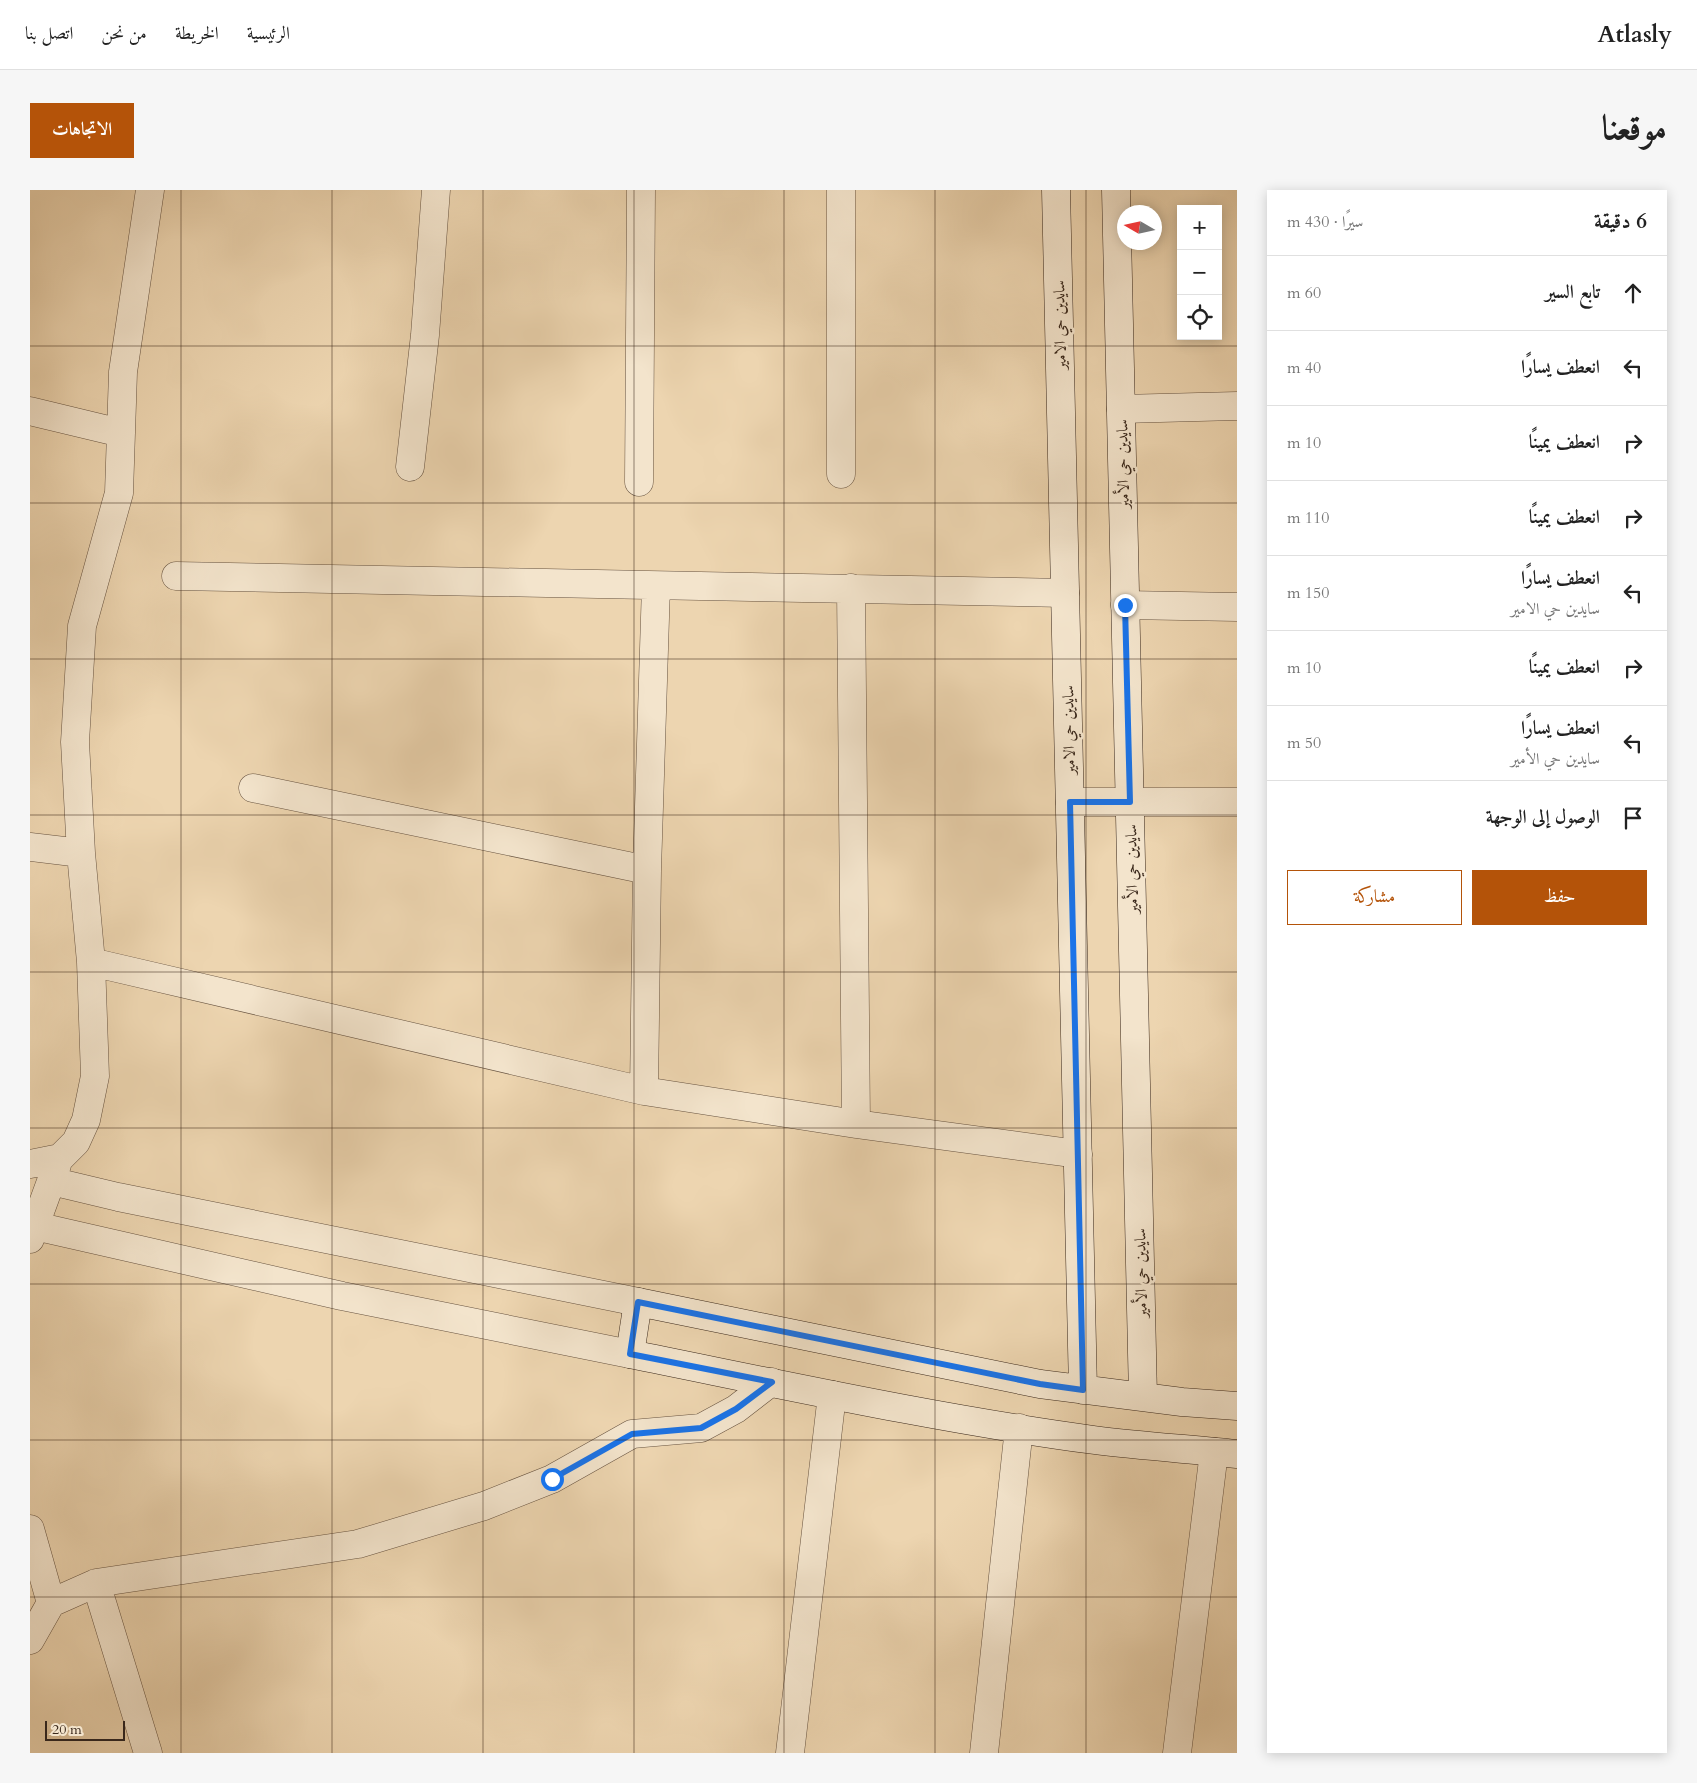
<!DOCTYPE html>
<html lang="ar">
<meta charset="utf-8">
<style>
:root{--surface:#fff;--page:#f6f6f6;--text:#222;--muted:#767676;--line:#e0e0e0;--accent:#b45309}
body{margin:0;font-family:Cardo,Amiri,serif;background:var(--page);color:var(--text);direction:rtl}
.controls{position:absolute;right:15px;top:15px;display:grid;overflow:hidden;border-radius:0px;box-shadow:0 2px 12px #0003}
.controls button{width:45px;height:45px;display:grid;place-items:center;padding:0;border:0;border-bottom:1px solid var(--line);background:var(--surface);color:var(--text);font:25px sans-serif}
.compass{position:absolute;left:1087px;top:15px;width:45px;height:45px;border-radius:50%;background:var(--surface);box-shadow:0 2px 12px #0003;rotate:279deg}
.scale{position:absolute;left:15px;bottom:12px;width:80px;box-sizing:border-box;padding-left:5px;border:2px solid #3a281b;border-top:0;font-size:14px;line-height:18px;white-space:nowrap;color:#3a281b;-webkit-text-stroke:4px #f3e4cc;paint-order:stroke}
.stop{position:absolute;width:15px;height:15px;margin:-11px;border:4px solid #1a73e8;border-radius:50%;background:#fff}
.stop.end{background:#1a73e8;border-color:#fff;box-shadow:0 1px 5px #0008}
.list{margin:0;padding:0;list-style:none}
h2{display:flex;justify-content:space-between;align-items:center;height:65px;margin:0;padding:0 20px;font-size:21px}
h2 small{font-size:16px;font-weight:400;color:var(--muted)}
.list li{display:grid;grid-template-columns:32px 1fr auto;gap:15px;align-items:center;box-sizing:border-box;height:75px;padding:0 20px;border-top:1px solid var(--line)}
.list b{display:block;font-size:19px;white-space:nowrap}
.list p{margin:0;font-size:16px;white-space:nowrap;color:var(--muted)}
.list em{font-size:16px;font-style:normal;color:var(--muted)}
.actions{display:flex;gap:10px;padding:15px 20px}
.actions a{flex:1;padding:11px 0;border:1px solid var(--accent);border-radius:0px;text-align:center;font-size:18px;color:var(--accent)}
.actions .main{background:var(--accent);color:#fff}
.icon{flex:none;width:28px;height:28px;fill:none;stroke:currentColor;stroke-width:2;stroke-linecap:round;stroke-linejoin:round}
.map{position:relative;flex:none;width:1207px;height:1563px;overflow:hidden;direction:ltr;border-radius:0px}
header{display:flex;align-items:center;gap:30px;box-sizing:border-box;height:70px;padding:0 25px;background:var(--surface);border-bottom:1px solid var(--line)}
header strong{font-size:24px}
nav{display:flex;gap:28px;margin-inline-start:auto;font-size:18px}
.intro{display:flex;align-items:center;justify-content:space-between;box-sizing:border-box;height:120px;padding:0 30px}
h1{margin:0;font-size:35px}
.button{padding:12px 22px;border-radius:0px;background:var(--accent);color:#fff;font-size:18px;font-weight:700}
main{display:flex;gap:30px;padding:0 30px}
aside{flex:1;background:var(--surface);border-radius:0px;box-shadow:0 2px 12px #0003}
.map>svg:first-child{display:block}
.lines{fill:none;stroke-linecap:round;stroke-linejoin:round}
.street-casing{stroke:#675340;stroke-width:29}
.secondary-casing{stroke:#3a281b;stroke-width:29}
.street{stroke:#f3e4cc;stroke-width:28}
.secondary{stroke:#f3e4cc;stroke-width:28}
.route{stroke:#1a73e8;stroke-width:6}
.grid{fill:none;stroke:#3a281b;stroke-width:1;stroke-opacity:0.55}
.labels{text-anchor:middle;stroke-width:5;stroke-linejoin:round;paint-order:stroke}
.street-label{font-size:16px;fill:#3a281b;stroke:#f3e4cc}
</style>
<header>
<strong>Atlasly</strong>
<nav><a>الرئيسية</a><a>الخريطة</a><a>من نحن</a><a>اتصل بنا</a></nav>
</header>
<div class="intro"><h1>موقعنا</h1><a class="button">الاتجاهات</a></div>
<main>
<aside>
<h2>6 دقيقة<small>سيرًا · 430 m</small></h2>
<ul class="list">
<li><svg class="icon" aria-label="ahead" viewBox="0 0 24 24"><path d="M12 20V5M6 11l6-6 6 6"/></svg><div><b>تابع السير</b></div><em>60 m</em></li>
<li><svg class="icon" aria-label="left" viewBox="0 0 24 24"><path d="M17 20v-9H6M10 6l-5 5 5 5"/></svg><div><b>انعطف يسارًا</b></div><em>40 m</em></li>
<li><svg class="icon" aria-label="right" viewBox="0 0 24 24"><path d="M7 20v-9h11M14 6l5 5-5 5"/></svg><div><b>انعطف يمينًا</b></div><em>10 m</em></li>
<li><svg class="icon" aria-label="right" viewBox="0 0 24 24"><path d="M7 20v-9h11M14 6l5 5-5 5"/></svg><div><b>انعطف يمينًا</b></div><em>110 m</em></li>
<li><svg class="icon" aria-label="left" viewBox="0 0 24 24"><path d="M17 20v-9H6M10 6l-5 5 5 5"/></svg><div><b>انعطف يسارًا</b><p>سايدين حي الامير</p></div><em>150 m</em></li>
<li><svg class="icon" aria-label="right" viewBox="0 0 24 24"><path d="M7 20v-9h11M14 6l5 5-5 5"/></svg><div><b>انعطف يمينًا</b></div><em>10 m</em></li>
<li><svg class="icon" aria-label="left" viewBox="0 0 24 24"><path d="M17 20v-9H6M10 6l-5 5 5 5"/></svg><div><b>انعطف يسارًا</b><p>سايدين حي الأمير</p></div><em>50 m</em></li>
<li><svg class="icon" aria-label="arrive" viewBox="0 0 24 24"><path d="M6 21V4h12l-3 4 3 4H6"/></svg><div><b>الوصول إلى الوجهة</b></div></li>
</ul>
<div class="actions"><a class="main">حفظ</a><a>مشاركة</a></div>
</aside>
<div class="map">
<svg width="1207" height="1563" viewBox="0 0 1207 1563">
<rect width="100%" height="100%" fill="#edd5b0"/>
<filter id="stains"><feTurbulence type="fractalNoise" baseFrequency=".004" numOctaves="4"/><feColorMatrix values="0 0 0 0 .2 0 0 0 0 .09 0 0 0 0 .02 0 0 0 .5 -.17"/></filter>
<radialGradient id="worn" r=".72"><stop offset=".6" stop-color="#630" stop-opacity="0"/><stop offset="1" stop-color="#630" stop-opacity=".3"/></radialGradient>
<g class="lines">
<defs>
<path id="street" d="M1091,219L1207,216
M0,221L91,243
M380,277L395,145L406,0
M811,284V0
M609,292L611,0
M146,386L1035,403
M821,398L826,934
M1095,415L1207,417
M223,598L617,680
M1040,612H1207
M0,657L51,663
M61,772L614,901L826,934L1048,964
M614,901L617,680L626,396
M0,974L30,968L46,952L56,930L65,886L61,772L51,663L45,552L52,436L89,303L93,182L120,0
M21,991L88,1007L608,1112
M5,1036L312,1106L600,1164
M0,1049L27,975
M0,1339L21,1413
M66,1393L118,1563
M0,1450L21,1413L66,1393L328,1354L454,1316L522,1289L602,1244L671,1238L706,1219L741,1192
M760,1563L802,1205
M954,1563L989,1238
M1147,1563L1184,1262"/>
<path id="secondary" d="M1026,0L1053,1200
M1086,0L1113,1207
M1207,1216L1152,1212L1010,1194L608,1112L600,1164C754,1195 908,1229 1064,1250C1111,1256 1159,1259 1207,1264"/>
</defs>
<use href="#street" class="street-casing"/>
<use href="#secondary" class="secondary-casing"/>
<use href="#street" class="street"/>
<use href="#secondary" class="secondary"/>
</g>
<g class="lines">
<path class="route" d="M522,1289L602,1244L671,1238L706,1219L742,1192L600,1164L608,1112L1010,1194L1053,1200L1040,612H1100L1095,415"/>
</g>
<path class="grid" d="M151,0V1563M302,0V1563M453,0V1563M604,0V1563M754,0V1563M905,0V1563M1056,0V1563M0,156H1207M0,313H1207M0,469H1207M0,625H1207M0,782H1207M0,938H1207M0,1094H1207M0,1250H1207M0,1407H1207"/>
<g class="labels">
<g class="street-label">
<text transform="translate(1029 135) rotate(-91)" y="6">سايدين حي الامير</text>
<text transform="translate(1092 274) rotate(-91)" y="6">سايدين حي الأمير</text>
<text transform="translate(1038 540) rotate(-91)" y="6">سايدين حي الامير</text>
<text transform="translate(1101 679) rotate(-91)" y="6">سايدين حي الأمير</text>
<text transform="translate(1110 1083) rotate(-91)" y="6">سايدين حي الأمير</text>
</g>
</g>
<rect width="100%" height="100%" filter="url(#stains)"/>
<rect width="100%" height="100%" fill="url(#worn)"/>
</svg>
<div class="controls">
<button>+</button>
<button>−</button>
<button><svg class="icon" aria-label="locate" viewBox="0 0 24 24"><circle cx="12" cy="12" r="6"/><path d="M12 2v4M12 18v4M2 12h4M18 12h4"/></svg></button>
</div>
<svg class="compass" viewBox="-18 -18 36 36"><path d="M0-13l5 13h-10z" fill="#e53935"/><path d="M0 13l5-13h-10z" fill="#767676"/></svg>
<div class="scale">20 m</div>
<div class="stop" style="left:522px;top:1289px"></div>
<div class="stop end" style="left:1095px;top:415px"></div>
</div>
</main>
